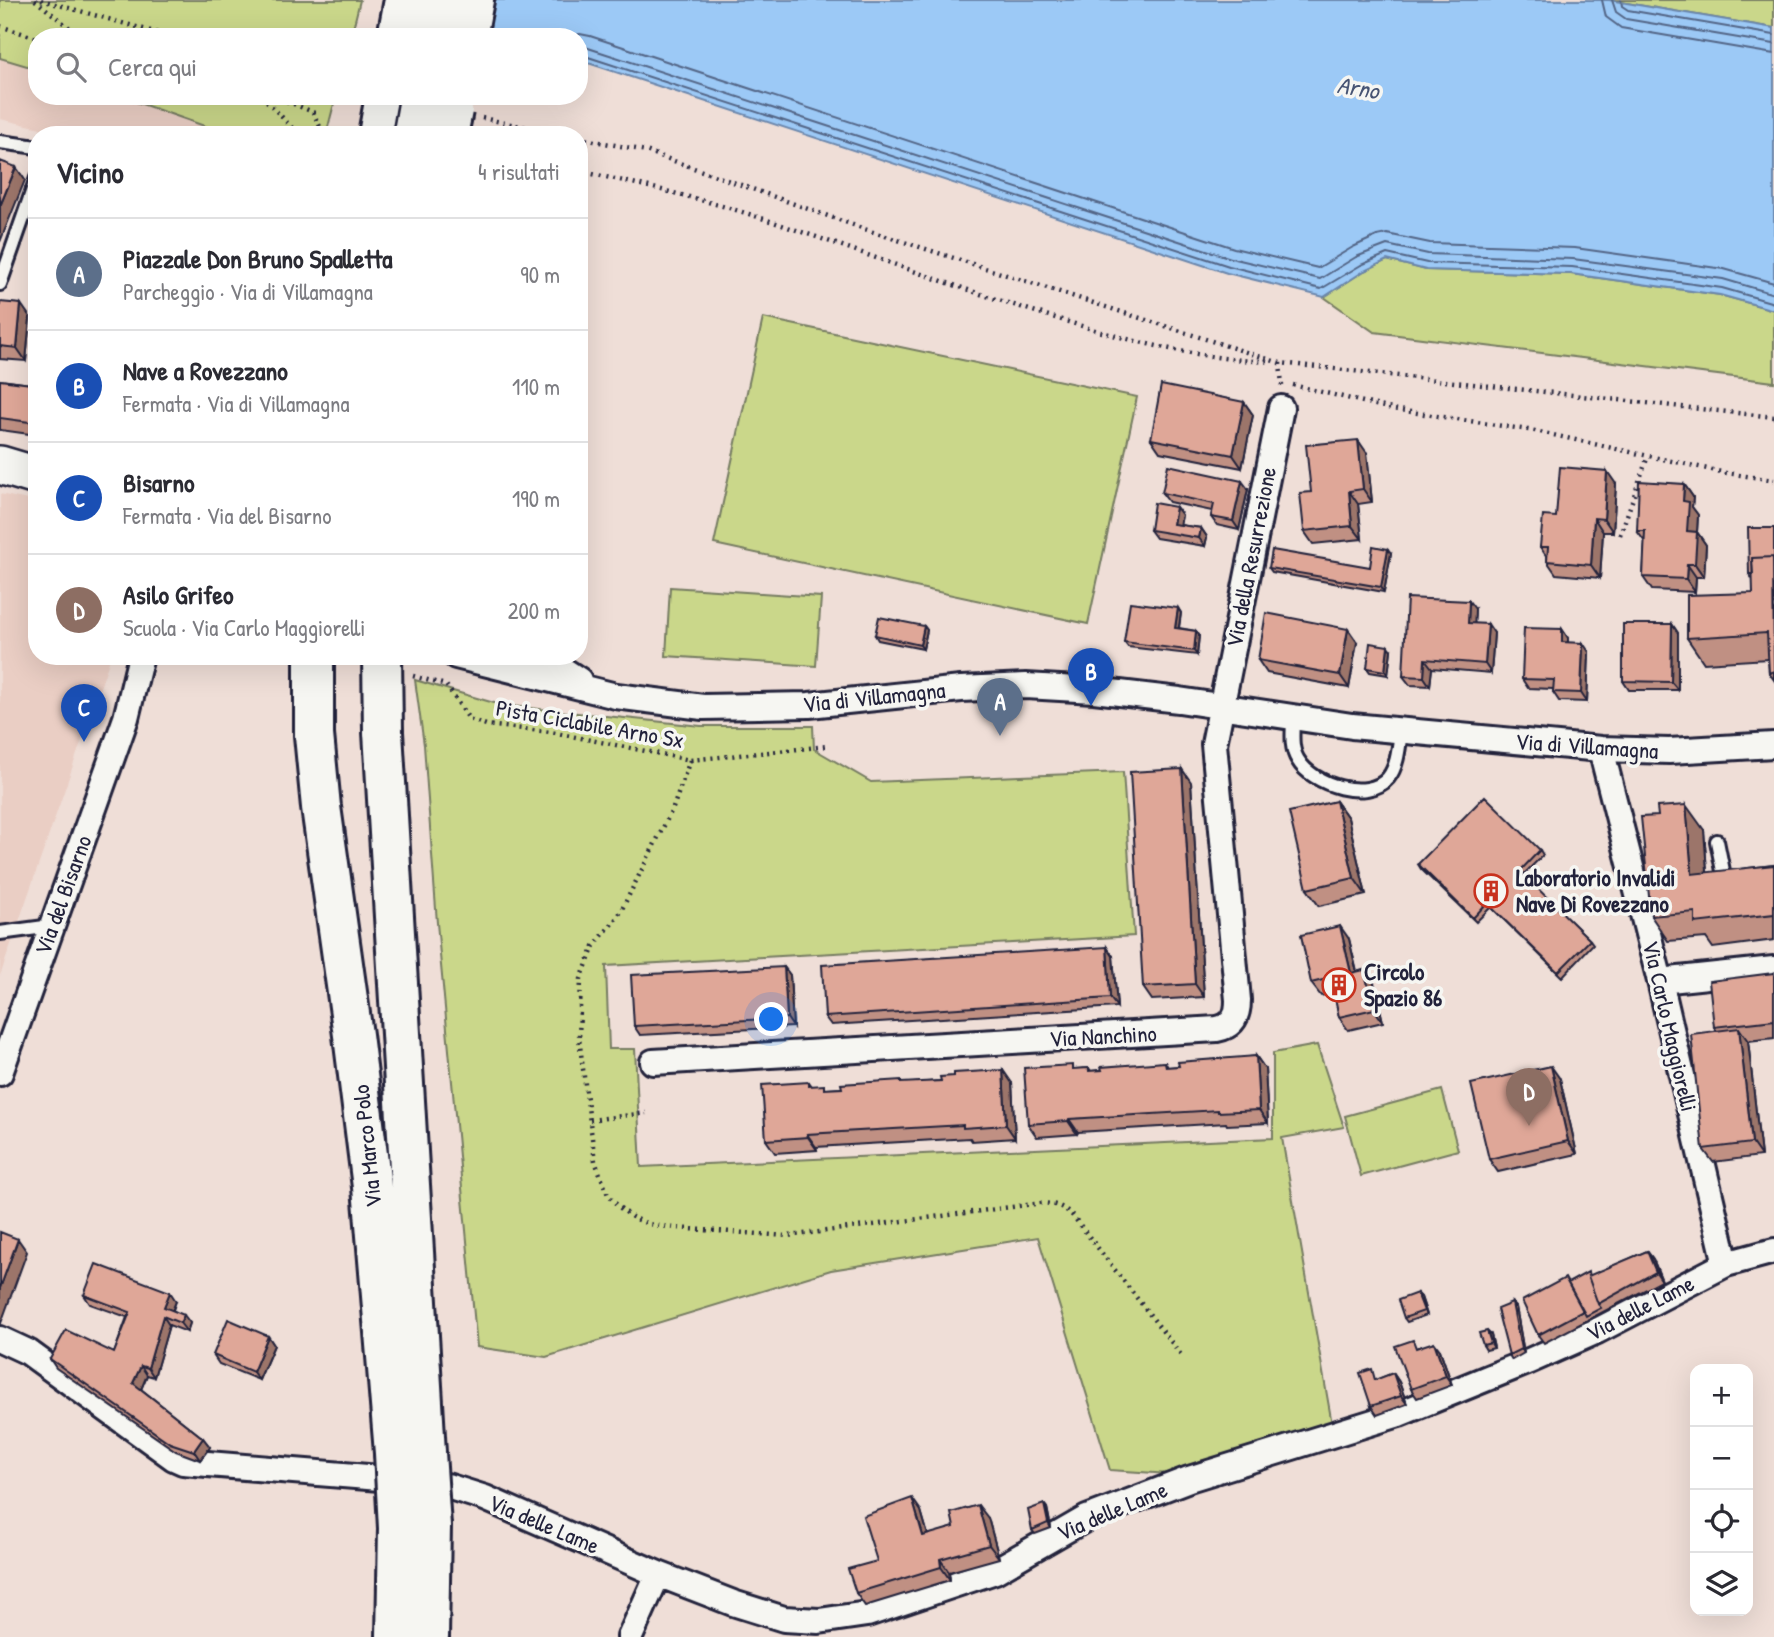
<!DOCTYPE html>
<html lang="it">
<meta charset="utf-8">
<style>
:root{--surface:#fff;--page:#f2f2f3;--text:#2b2b33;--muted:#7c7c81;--line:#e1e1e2;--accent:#2563eb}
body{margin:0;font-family:"Patrick Hand",sans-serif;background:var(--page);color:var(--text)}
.controls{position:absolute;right:21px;bottom:21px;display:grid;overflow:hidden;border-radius:14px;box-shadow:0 7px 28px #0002}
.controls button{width:63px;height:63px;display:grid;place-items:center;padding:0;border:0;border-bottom:2px solid var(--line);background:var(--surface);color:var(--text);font:35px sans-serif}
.you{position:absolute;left:772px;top:1020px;width:24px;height:24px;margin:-18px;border:5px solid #fff;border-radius:50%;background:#1a73e8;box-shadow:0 0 0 10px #1a73e833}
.badge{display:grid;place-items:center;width:46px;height:46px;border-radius:50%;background:var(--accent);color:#fff;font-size:23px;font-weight:700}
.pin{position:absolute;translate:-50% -58px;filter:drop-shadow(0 2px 4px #0008)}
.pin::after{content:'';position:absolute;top:37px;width:24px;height:21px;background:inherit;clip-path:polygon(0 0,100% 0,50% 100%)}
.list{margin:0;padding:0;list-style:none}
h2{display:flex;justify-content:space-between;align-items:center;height:91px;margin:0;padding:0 28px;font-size:30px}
h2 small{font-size:23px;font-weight:400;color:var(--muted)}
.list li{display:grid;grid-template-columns:46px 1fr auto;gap:21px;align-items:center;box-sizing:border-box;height:112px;padding:0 28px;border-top:2px solid var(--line)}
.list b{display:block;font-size:26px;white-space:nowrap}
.list p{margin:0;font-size:23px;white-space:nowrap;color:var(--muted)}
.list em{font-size:23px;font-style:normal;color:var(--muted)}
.icon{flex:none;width:38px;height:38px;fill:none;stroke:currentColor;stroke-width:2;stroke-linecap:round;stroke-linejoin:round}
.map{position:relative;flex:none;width:1774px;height:1637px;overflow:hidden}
.search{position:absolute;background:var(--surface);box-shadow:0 7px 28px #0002;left:28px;top:28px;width:560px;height:77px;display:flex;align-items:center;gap:18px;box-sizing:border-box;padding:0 24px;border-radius:28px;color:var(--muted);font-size:26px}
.panel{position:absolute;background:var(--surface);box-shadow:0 7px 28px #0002;left:28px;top:126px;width:560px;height:539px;border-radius:28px}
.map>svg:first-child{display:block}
.built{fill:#eacec4}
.green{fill:#cad78a;stroke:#767c62;stroke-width:2}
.water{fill:#9cc9f6;stroke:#6b86ab;stroke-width:2}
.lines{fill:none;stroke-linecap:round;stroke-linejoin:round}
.shore{stroke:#536586;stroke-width:2}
.lane-casing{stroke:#22223b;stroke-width:18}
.street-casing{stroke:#22223b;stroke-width:30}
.secondary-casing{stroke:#22223b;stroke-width:42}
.highway-casing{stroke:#22223b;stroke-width:44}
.path{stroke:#22223b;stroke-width:4.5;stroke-dasharray:2 5;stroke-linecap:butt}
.lane{stroke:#f6f6f2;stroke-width:12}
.street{stroke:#f6f6f2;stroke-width:24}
.secondary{stroke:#f6f6f2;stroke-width:37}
.highway{stroke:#f6f6f2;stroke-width:38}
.secondary-bridge-casing{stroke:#22223b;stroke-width:42;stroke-linecap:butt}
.highway-bridge-casing{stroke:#22223b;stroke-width:44;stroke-linecap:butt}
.secondary-bridge{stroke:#f6f6f2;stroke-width:37}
.highway-bridge{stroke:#f6f6f2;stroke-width:38}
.wall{fill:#c09083;stroke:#22223b;stroke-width:2}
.shaded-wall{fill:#9c756a;stroke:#22223b;stroke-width:2}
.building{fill:#dfa798;stroke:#22223b;stroke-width:2}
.labels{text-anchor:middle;stroke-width:7;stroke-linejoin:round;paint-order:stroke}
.street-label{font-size:23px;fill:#22223b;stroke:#f6f6f2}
.poi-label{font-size:23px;font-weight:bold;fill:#22223b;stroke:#f6f6f2;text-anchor:start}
.water-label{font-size:24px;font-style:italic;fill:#475473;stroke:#f6f6f2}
</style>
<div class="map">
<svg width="1774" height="1637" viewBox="0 0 1774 1637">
<rect width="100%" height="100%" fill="#efded7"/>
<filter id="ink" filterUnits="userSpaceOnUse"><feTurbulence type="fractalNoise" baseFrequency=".0143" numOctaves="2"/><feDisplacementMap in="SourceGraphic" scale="14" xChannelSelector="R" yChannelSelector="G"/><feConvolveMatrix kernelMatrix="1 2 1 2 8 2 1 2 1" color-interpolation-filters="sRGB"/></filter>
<g filter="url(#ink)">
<path class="built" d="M0,26L37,40V96H181L279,135H72L0,119Z
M0,494L37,502V656H111L0,976Z"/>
<path class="green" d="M0,0H360L351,37H37V69L0,58Z
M1609,0H1774V28Z
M119,96H336L326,135H230Z
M1387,260L1426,270L1571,274L1720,295L1774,310V382L1374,332L1324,297L1364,271Z
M763,318L1137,397L1088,624L714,544Z
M670,587L821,597L816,666L666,656Z
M415,680L501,705L701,726H813L814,749L871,782L1123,772L1134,936L606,966L609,1049H635L641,1167L1273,1138V1053L1317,1045L1344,1127L1282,1138L1332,1424L1170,1474L1110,1470L1038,1237L831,1270L546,1357L477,1347L437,923L424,745Z
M1442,1090L1458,1150L1361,1176L1345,1116Z"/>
<path class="water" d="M398,0H1609L1774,28V310L1720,295L1571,274L1426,270L1387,260L1364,271L1324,297L1227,273L579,60V37H509Z"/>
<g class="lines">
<path class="shore" d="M1602,0L1606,17L1621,28L1774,54
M1612,0L1616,12L1626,19L1774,44
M1621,0L1622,6L1628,10L1774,35
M569,37L580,34L590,36L1234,248L1318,268L1353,247L1377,236L1387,234L1430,243L1575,248L1724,269L1774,283
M579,45L1231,258L1320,279L1356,257L1387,245L1428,254L1573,259L1723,279L1774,294
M579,54L1229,266L1321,289L1361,265L1387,254L1427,263L1572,267L1722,288L1774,303"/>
<defs>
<path id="lane" d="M0,142L37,147
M0,284L37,178
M1293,718C1293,731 1290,748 1298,760C1312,785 1368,802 1388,778C1398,766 1399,745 1401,731
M1717,841L1725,881L1729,884
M0,933L52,926"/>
<path id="street" d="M456,656L616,696L703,707L809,705L961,689L1026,686L1094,690L1179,700L1352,726L1601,749L1669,751L1774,745
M542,656L579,680
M1601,749L1660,981L1726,1264
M1660,981L1774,969
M653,1062L1217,1029C1233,1026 1238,1016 1238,1000L1214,744L1281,408
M0,1073L126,718L141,656
M0,1339L28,1352L174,1458L183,1462L380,1478
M447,1486L485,1498L658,1574L733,1603L784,1619L819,1621L867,1614L995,1571L1087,1518L1189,1479L1399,1414L1527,1362L1597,1331L1726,1264L1774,1251
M630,1637L658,1574"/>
<path id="secondary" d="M430,37L437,0
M0,465L37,476"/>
<path id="highway" d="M397,37L404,0
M467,37L474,0
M378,135L385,96
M314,656V735L321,807L353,1035L372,1187L394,1453
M383,732L426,1453
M396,1637L398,1528
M429,1637L431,1526"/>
</defs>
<use href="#lane" class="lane-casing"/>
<use href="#street" class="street-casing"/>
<use href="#secondary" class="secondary-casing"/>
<use href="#highway" class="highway-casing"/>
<path class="path" d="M35,0L81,37
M41,0L172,37
M0,26L37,38
M262,96L299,135
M274,96L313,112L324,135
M482,118L564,135
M579,138L646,151L870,231L1280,363L1774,417
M579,171C647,186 713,201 779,224C869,255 958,288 1049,316C1122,339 1195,359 1271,362
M1280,363L1282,386
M1293,385L1392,409L1535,431L1726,473L1774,480
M1620,535L1648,456
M413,676L446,685L469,719L486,725L551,732L690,760L828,746
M690,760L673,808L619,915L594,946L581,979L579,1038L595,1161L608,1195L619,1207L632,1217L648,1224L675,1228L788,1236L1042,1203C1056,1204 1063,1206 1073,1216L1182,1356
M590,1120L646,1113"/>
<use href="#lane" class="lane"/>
<use href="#street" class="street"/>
<use href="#secondary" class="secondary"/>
<use href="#highway" class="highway"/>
<defs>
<path id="secondary-bridge" d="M412,135L419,96"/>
<path id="highway-bridge" d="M448,135L453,110
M382,656L383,732
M394,1453L398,1528
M426,1453L431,1526"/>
</defs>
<use href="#secondary-bridge" class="secondary-bridge-casing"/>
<use href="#highway-bridge" class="highway-bridge-casing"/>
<use href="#secondary-bridge" class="secondary-bridge"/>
<use href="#highway-bridge" class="highway-bridge"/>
</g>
<path class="wall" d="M0,302L30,317L26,361L0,359Z
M0,380L31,384L34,388L37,389V435L0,430Z
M1244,402L1253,415L1242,468L1160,452L1151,439Z
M1367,453L1372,502L1358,504L1362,539L1313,544L1304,531L1311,492Z
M1616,484L1613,532H1603L1600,578L1556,574L1547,561V557L1540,547L1556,517Z
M1684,484L1693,497L1692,507L1698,515L1697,532L1706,545L1704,577H1696L1695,592L1652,590L1643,577L1645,542L1637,531Z
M1248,489L1239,530L1217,525L1211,517L1212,511L1169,502L1162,493Z
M1176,507L1182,515L1180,525L1201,528L1207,537L1205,546L1156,538L1150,530Z
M1774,528V680L1769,673L1768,659L1704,663L1687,638L1753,593V580L1749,574Z
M1391,553L1384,592L1272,572L1269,568L1370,567Z
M1178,608L1181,613L1179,628L1196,631L1199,635L1197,655L1128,647L1124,642Z
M1475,609L1474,623L1494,633L1491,673L1432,668L1430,686L1410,685L1403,676Z
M1672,624L1678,633V690H1629L1623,681Z
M924,626L927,630L923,649L878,640L875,635Z
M1562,629L1568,638V643L1589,652L1587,702L1559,701L1553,692V689L1528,688L1522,679Z
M1357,642L1349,688L1267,673L1258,660Z
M1391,650L1388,675L1370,672L1367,668Z
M1191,782L1204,997L1152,1000L1143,987Z
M1336,801L1348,818L1366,895L1319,906L1307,889Z
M1658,816L1704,830L1707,873L1774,865V940L1713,948L1706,938L1668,941L1651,916Z
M1540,850L1543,855L1523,875L1590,940L1593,944L1562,977L1491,907L1476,922L1421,869L1418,864Z
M1349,939L1357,972L1364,970L1374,983L1383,1022L1348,1030L1339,1017L1334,993L1321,996L1311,983Z
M1113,956L1117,1007L831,1025L825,1017Z
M784,967L790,975L793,1027L640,1035L634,1026Z
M1774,973V1038L1748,1041L1761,1156L1713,1162L1703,1149L1717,1031L1714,1027Z
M1256,1056L1265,1069L1268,1123L1227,1125L1226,1123L1078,1132L1077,1134L1037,1137L1028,1124L1076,1069L1089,1068L1091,1071L1165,1062L1168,1067L1179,1066Z
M1560,1079L1577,1154L1498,1172L1489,1159Z
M941,1081L1012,1083L1015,1138L972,1141L970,1138L816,1147L817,1150L775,1153L766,1140L809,1082L812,1086L827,1089Z
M1647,1251L1653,1259L1662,1281L1544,1343L1538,1335L1568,1283L1590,1276Z
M1417,1293L1421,1297L1427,1315L1407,1322L1404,1318Z
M84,1295L176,1301L173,1310L190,1323L187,1332L169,1325L154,1377L147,1375L141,1389L203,1438L210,1447L200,1460L176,1451L56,1368L50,1359L114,1353L127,1317L90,1304Z
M1512,1303L1516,1307L1524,1353L1512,1360L1509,1355Z
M1491,1335L1494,1348L1486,1350L1483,1345Z
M268,1336L274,1345L259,1380L219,1364L213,1355Z
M1418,1347L1440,1350L1452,1385L1417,1398L1411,1389Z
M1393,1373L1399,1382L1407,1404L1377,1415L1371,1406L1378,1379Z
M1044,1504L1047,1508L1051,1528L1035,1534L1032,1530Z
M921,1511L928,1535L988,1518L999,1558L949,1572L950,1580L865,1606L856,1593L877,1561Z"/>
<path class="shaded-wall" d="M16,167L25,180L0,242V206Z
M21,304L30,317L26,361L17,348Z
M1244,402L1253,415L1242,468L1233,455Z
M1358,440L1367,453L1372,502L1363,489Z
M1607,471L1616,484L1613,532L1604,519Z
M1242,481L1248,489L1239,530L1233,521Z
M1684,484L1693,497L1692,507L1698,515L1697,532L1706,545L1704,577L1695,564L1687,531L1683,501Z
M1349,491L1358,504L1362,539L1352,526Z
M1176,507L1182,515L1179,532L1173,524Z
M1594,518L1603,532L1600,578L1591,565Z
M1201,528L1207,537L1205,546L1199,538Z
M1388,549L1391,553L1384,592L1381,587Z
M1773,557L1774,559V612L1773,610Z
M1687,564L1696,577L1695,592L1686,579Z
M1469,601L1475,609L1474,632L1468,623Z
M1178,608L1181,613L1178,632L1175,628Z
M1488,624L1494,633L1491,673L1485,664Z
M1672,624L1678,633V690L1671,682Z
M924,626L927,630L923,649L920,645Z
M1348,629L1357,642L1349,688L1340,675Z
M1562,629L1568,638V651L1562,642Z
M1196,631L1199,635L1197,655L1194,651Z
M1583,643L1589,652L1587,702L1581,693Z
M1388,646L1391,650L1388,675L1385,671Z
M1425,659L1432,668L1430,686L1424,677Z
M1182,769L1191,782L1204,997L1195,984Z
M1336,801L1348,818L1366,895L1354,878Z
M1686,805L1704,830L1709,899L1692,874Z
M1340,926L1349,939L1360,986L1351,973Z
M1107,947L1113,956L1117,1007L1110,998Z
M784,967L790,975L793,1027L787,1018Z
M1364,970L1374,983L1383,1022L1374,1009Z
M1739,1028L1748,1041L1761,1156L1752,1143Z
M1256,1056L1265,1069L1268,1123L1259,1110Z
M1551,1066L1560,1079L1577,1154L1568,1141Z
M1003,1070L1012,1083L1015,1138L1006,1125Z
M1069,1119L1078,1132L1077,1134L1068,1121Z
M807,1134L816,1147L817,1150L808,1137Z
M18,1239L27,1252L0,1326V1288Z
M1647,1251L1653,1259L1662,1281L1656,1272Z
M170,1292L176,1301L170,1316L164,1307Z
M1417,1293L1421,1297L1427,1315L1424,1311Z
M1512,1303L1516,1307L1524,1353L1521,1349Z
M184,1315L190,1323L187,1332L180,1323Z
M163,1316L169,1325L154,1377L148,1368Z
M1487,1331L1491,1335L1494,1348L1491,1343Z
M268,1336L274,1345L259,1380L253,1372Z
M1434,1342L1440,1350L1452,1385L1446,1376Z
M141,1366L147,1375L140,1392L133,1383Z
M1393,1373L1399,1382L1407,1404L1401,1396Z
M203,1438L210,1447L200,1460L194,1451Z
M912,1498L921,1511L932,1549L923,1536Z
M1044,1504L1047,1508L1051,1528L1048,1523Z
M978,1505L988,1518L999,1558L989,1545Z
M940,1559L949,1572L950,1580L941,1567Z"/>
<path class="building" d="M0,161L16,167L0,206Z
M0,302L21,304L17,348L0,346Z
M0,380L31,384L30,388L37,389V423L0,418Z
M1161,385L1244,402L1233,455L1151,439Z
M1358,440L1363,489L1349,491L1352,526L1304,531L1300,493L1311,492L1306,445Z
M1168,465L1242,481L1233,521L1211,517L1214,504L1162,493Z
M1560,467L1607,471L1604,519L1594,518L1591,565L1547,561L1548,547H1540L1543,516L1556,517Z
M1639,481L1684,484L1683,501L1689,502L1687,531L1697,532L1695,564H1687L1686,579L1643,577L1645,531H1637Z
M1154,503L1176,507L1173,524L1201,528L1199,538L1150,530Z
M1748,528H1774V559L1773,557L1752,558L1753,574H1749Z
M1373,546L1388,549L1381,587L1269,568L1272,550L1370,567Z
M1773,557L1774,671L1769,673L1767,633L1687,638V595L1753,593L1752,558Z
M1407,598L1469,601L1468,623L1488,624L1485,664L1425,659L1424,677L1403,676Z
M1130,602L1178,608L1175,628L1196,631L1194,651L1124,642Z
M1266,613L1348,629L1340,675L1258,660Z
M879,617L924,626L920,645L875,635Z
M1623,624H1672L1671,682L1623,681Z
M1524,628L1562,629V642L1583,643L1581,693L1553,692L1554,680L1522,679Z
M1370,643L1388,646L1385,671L1367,668Z
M1182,769L1195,984L1143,987L1130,772Z
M1485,796L1540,850L1520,871L1590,940L1558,972L1487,903L1473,918L1418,864Z
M1336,801L1354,878L1307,889L1289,812Z
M1686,805L1692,874L1774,865V914L1695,923V912L1651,916L1641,817L1658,816L1657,807Z
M1340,926L1351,973L1364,970L1374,1009L1339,1017L1331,978L1311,983L1301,935Z
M1107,947L1110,998L825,1017L822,965Z
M784,967L787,1018L634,1026L631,975Z
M1774,973V1020L1714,1027L1709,981Z
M1739,1028L1752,1143L1703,1149L1691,1034Z
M1256,1056L1259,1110L1218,1112V1110L1069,1119L1068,1121L1028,1124L1024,1068L1073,1065V1069L1089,1068V1071L1102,1070L1101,1067L1165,1062L1166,1067L1179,1066L1178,1062Z
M1551,1066L1568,1141L1489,1159L1471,1084Z
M1003,1070L1006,1125L963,1128V1125L807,1134L808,1137L766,1140L762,1085L809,1082V1086L824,1085V1089L842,1088L841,1084L901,1080V1083L941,1081L940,1077L954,1076V1073Z
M0,1232L18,1239L0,1288Z
M1647,1251L1656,1272L1598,1304L1588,1276Z
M96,1264L170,1292L164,1307L184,1315L180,1323L163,1316L148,1368L141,1366L133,1383L203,1438L194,1451L170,1443L50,1359L66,1330L114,1353L130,1312L84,1295Z
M1588,1272L1589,1276H1588L1598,1304L1601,1308L1586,1316L1568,1283Z
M1565,1278L1583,1311L1538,1335L1522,1301Z
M1417,1293L1424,1311L1404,1318L1398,1300Z
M1512,1303L1521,1349L1509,1355L1497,1309Z
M228,1319L268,1336L253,1372L213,1355Z
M1487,1331L1491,1343L1483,1345L1479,1333Z
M1413,1340L1416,1348L1434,1342L1446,1376L1411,1389L1395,1346Z
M1372,1369L1375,1380L1393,1373L1401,1396L1371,1406L1360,1373Z
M912,1498L923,1536L954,1527L951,1513L978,1505L989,1545L940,1559L941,1567L856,1593L848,1569L877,1561L863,1516Z
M1044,1504L1048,1523L1032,1530L1028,1510Z"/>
</g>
<defs>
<symbol id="building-ring" viewBox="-11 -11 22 22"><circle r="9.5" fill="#f6f6f2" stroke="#c8321e" stroke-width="1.5"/><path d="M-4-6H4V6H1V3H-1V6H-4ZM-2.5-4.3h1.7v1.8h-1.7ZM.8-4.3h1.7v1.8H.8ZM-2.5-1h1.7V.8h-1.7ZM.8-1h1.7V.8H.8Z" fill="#c8321e"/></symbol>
</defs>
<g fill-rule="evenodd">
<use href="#building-ring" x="1472" y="872" width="38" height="38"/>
<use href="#building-ring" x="1320" y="966" width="38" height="38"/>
</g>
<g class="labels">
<g class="street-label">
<text transform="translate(1251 557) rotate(-79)" y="8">Via della Resurrezione</text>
<text transform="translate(874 697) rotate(-6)" y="8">Via di Villamagna</text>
<text transform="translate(590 724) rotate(10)" y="8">Pista Ciclabile Arno Sx</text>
<text transform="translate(1587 746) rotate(4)" y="8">Via di Villamagna</text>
<text transform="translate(63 895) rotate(-70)" y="8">Via del Bisarno</text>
<text transform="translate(1670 1026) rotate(77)" y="8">Via Carlo Maggiorelli</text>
<text transform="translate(1103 1036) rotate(-3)" y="8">Via Nanchino</text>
<text transform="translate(367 1146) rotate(-96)" y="8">Via Marco Polo</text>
<text transform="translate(1640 1308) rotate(-27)" y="8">Via delle Lame</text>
<text transform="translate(1112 1511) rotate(-23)" y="8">Via delle Lame</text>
<text transform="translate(544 1524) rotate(23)" y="8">Via delle Lame</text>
</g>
<g class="poi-label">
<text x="1516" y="886">Laboratorio Invalidi<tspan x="1516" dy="26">Nave Di Rovezzano</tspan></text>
<text x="1364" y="980">Circolo<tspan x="1364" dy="26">Spazio 86</tspan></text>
</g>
<g class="water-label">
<text transform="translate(1358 88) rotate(9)" y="8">Arno</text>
</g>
</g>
</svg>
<div class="controls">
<button>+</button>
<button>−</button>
<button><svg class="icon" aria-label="locate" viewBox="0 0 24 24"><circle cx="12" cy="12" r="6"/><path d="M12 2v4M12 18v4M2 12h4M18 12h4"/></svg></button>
<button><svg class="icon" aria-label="layers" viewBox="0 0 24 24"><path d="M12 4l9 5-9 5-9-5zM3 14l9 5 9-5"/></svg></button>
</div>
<div class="you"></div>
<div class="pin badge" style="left:1000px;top:736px;background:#5c6f8a">A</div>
<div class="pin badge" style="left:1091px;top:706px;background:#1a4fb4">B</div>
<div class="pin badge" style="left:84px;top:742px;background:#1a4fb4">C</div>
<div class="pin badge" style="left:1529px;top:1126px;background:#8d6e63">D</div>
<div class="search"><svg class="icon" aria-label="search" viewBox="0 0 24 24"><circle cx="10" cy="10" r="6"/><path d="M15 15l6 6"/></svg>Cerca qui</div>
<section class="panel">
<h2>Vicino<small>4 risultati</small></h2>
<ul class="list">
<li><span class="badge" style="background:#5c6f8a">A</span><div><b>Piazzale Don Bruno Spalletta</b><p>Parcheggio · Via di Villamagna</p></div><em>90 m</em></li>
<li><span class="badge" style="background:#1a4fb4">B</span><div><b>Nave a Rovezzano</b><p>Fermata · Via di Villamagna</p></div><em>110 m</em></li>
<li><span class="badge" style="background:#1a4fb4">C</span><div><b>Bisarno</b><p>Fermata · Via del Bisarno</p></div><em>190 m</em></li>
<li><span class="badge" style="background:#8d6e63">D</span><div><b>Asilo Grifeo</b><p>Scuola · Via Carlo Maggiorelli</p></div><em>200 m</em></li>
</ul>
</section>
</div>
